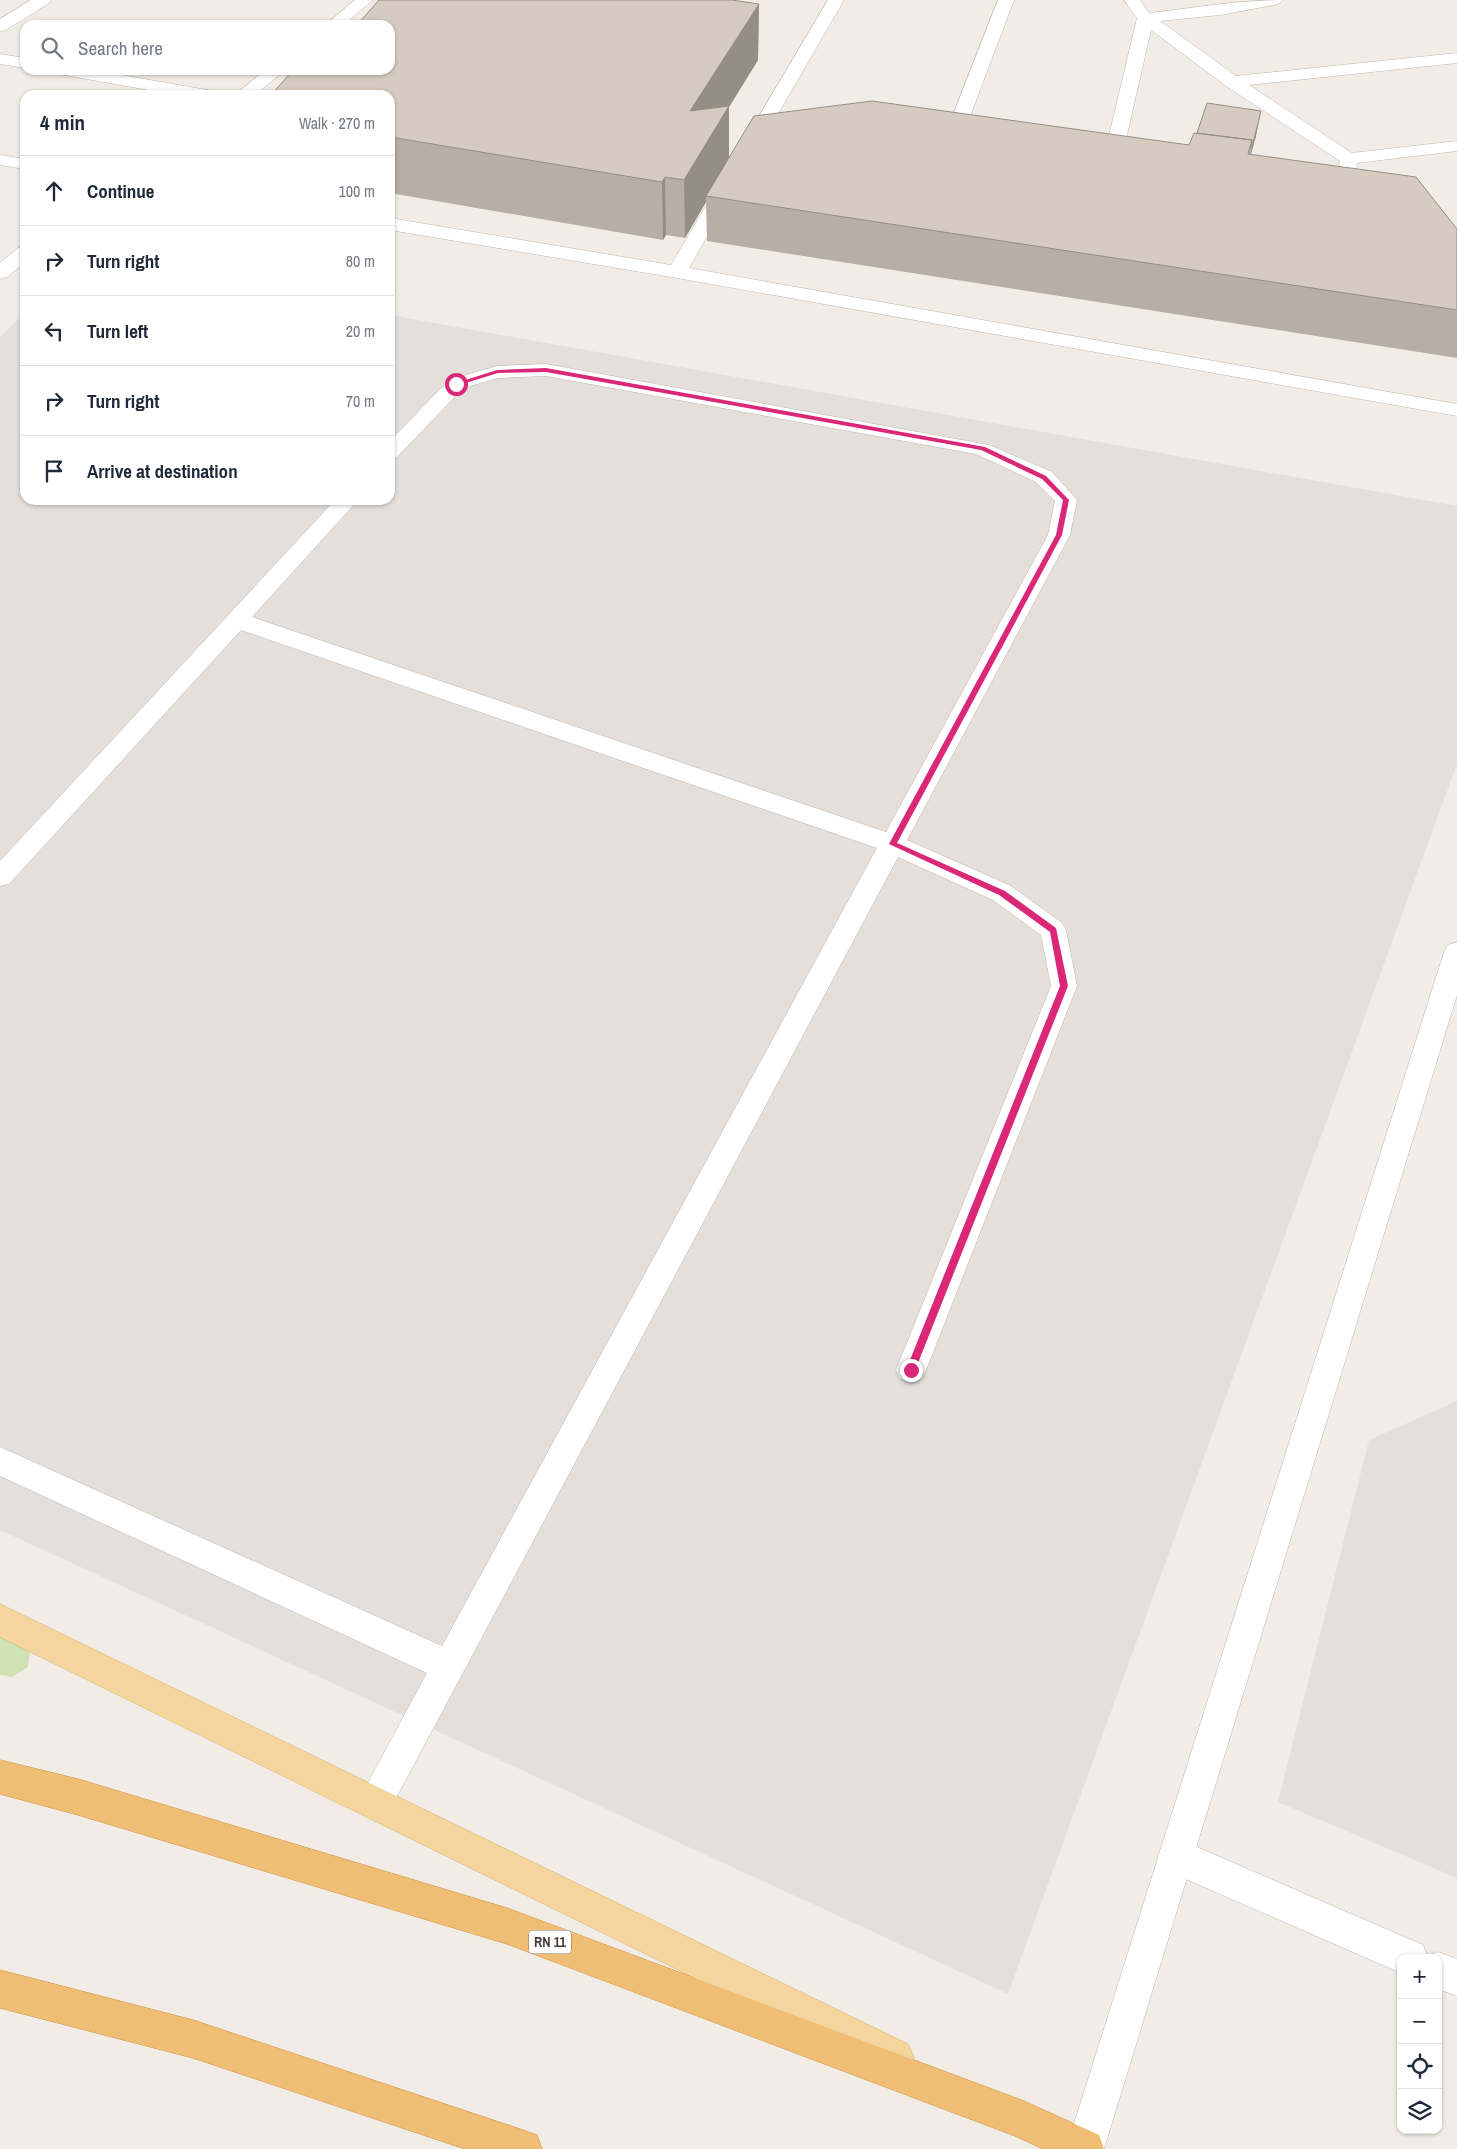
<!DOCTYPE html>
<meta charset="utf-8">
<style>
:root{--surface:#fff;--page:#f6f6f7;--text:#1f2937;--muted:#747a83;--line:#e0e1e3}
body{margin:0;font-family:"Archivo Narrow",sans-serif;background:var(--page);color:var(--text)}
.controls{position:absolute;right:15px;bottom:15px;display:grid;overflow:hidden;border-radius:10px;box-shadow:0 1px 4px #0004}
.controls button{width:45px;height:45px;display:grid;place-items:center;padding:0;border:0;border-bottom:1px solid var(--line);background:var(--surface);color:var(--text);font:25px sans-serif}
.stop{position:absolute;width:15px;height:15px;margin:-11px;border:4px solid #db2777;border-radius:50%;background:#fff}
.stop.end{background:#db2777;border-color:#fff;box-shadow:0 1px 5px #0008}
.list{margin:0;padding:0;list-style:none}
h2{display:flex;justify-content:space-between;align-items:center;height:65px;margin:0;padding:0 20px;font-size:21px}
h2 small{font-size:16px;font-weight:400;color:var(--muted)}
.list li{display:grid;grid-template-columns:32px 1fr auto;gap:15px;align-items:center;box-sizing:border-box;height:70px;padding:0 20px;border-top:1px solid var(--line)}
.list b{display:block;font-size:19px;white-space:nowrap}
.list em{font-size:16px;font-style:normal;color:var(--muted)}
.icon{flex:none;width:28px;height:28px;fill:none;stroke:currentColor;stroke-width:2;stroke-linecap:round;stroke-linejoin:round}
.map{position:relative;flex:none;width:1457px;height:2149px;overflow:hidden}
.search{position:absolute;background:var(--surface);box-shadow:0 1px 4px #0004;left:20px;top:20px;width:375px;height:55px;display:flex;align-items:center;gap:12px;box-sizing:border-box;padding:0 18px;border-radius:15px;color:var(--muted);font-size:19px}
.panel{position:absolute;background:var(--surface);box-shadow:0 1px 4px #0004;left:20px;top:90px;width:375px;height:415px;border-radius:15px}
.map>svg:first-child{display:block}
.industrial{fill:#e4dfdb}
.green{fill:#d0e2b3}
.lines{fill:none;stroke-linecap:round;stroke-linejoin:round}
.lane-casing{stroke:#bfb7ad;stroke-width:1}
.street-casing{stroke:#bfb7ad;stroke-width:1}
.primary-casing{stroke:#d7b16f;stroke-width:1}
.highway-casing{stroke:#cd9245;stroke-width:1}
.lane{fill:#fff;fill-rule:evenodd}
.street{fill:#fff;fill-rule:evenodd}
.primary{fill:#f4d59d;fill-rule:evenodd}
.highway{fill:#efbe74;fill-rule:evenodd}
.wall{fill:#b7afa5}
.shaded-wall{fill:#958e86}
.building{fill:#d5cbc0;stroke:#958e86}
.route{fill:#db2777}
.labels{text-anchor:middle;stroke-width:5;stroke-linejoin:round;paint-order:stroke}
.shield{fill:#fff;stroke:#7b7772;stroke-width:1}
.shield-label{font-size:14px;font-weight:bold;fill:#433d36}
</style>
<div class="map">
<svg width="1457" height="2149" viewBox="0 0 1457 2149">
<rect width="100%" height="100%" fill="#f1ede6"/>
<path class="industrial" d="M25,313V500H390V315L1457,506V764L1008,1994L0,1530V337Z
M1457,1401V1878L1278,1802L1369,1440Z"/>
<path class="green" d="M0,1635L30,1651L28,1667L12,1677L0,1675Z"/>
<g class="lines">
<defs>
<path id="lane" d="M546,364L989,445L1052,472L1077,500L1070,535L907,840L1011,886L1062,923L1066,930L1077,986L926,1370L922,1379L911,1383L900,1379L896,1370L1051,986L1041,935L993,900L898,857L387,1815L375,1821L363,1815L357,1803L427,1673L0,1476V1447L442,1646L877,848L241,630L9,884L0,886V861L335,500H358L252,617L886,832L1048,535L1055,501L1036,482L976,454L546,376L498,378L463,388L397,457L390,459V441L449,380L497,366Z
M1176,1838L1423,1945L1427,1956L1438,1952L1457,1959V1996L1438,1989V1958H1401V1973L1163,1869L1158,1856L1163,1843Z"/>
<path id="street" d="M31,0H51L49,3L6,30L0,31V19Z
M355,0H373L343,25H325Z
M828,0H844L760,145L757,149L751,150L745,149L742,145Z
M998,0H1014L960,143L957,147L951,148L945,147L942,143Z
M1124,0H1140L1149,13C1194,8 1238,0 1282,0L1280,3L1274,5L1220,15L1160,21L1236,76L1457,53V63L1249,85L1352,153L1457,141V151L1357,163C1356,169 1356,175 1354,180C1349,193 1328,195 1317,192L1314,188L1317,184L1330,182L1336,178L1340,161L1226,86L1151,30L1121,161L1118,165L1112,166L1106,165L1103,161L1137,18Z
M0,54L25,58V68L0,64Z
M55,70H93L207,90L213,91L216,95H177L64,75L58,74Z
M265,70H285L255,95H235Z
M0,155L25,159V169L0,165Z
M725,184L731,185L734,189L689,268L1457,404V416L677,278L390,230V218L671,265L716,189L719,185Z
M25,246V262L7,277L0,279V263L18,248Z
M1457,942V995L1104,2149H1066L1444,952L1448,945Z"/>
<path id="primary" d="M0,1604L908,2044L914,2057L908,2070L895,2076L882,2070L0,1637Z"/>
<path id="highway" d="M0,1760L78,1779L507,1908L1024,2101L1099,2135L1104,2149H1043L1015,2136L507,1944L78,1815L0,1794Z
M0,1970L193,2020L523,2130L537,2135L542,2149H465L193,2058L0,2008Z"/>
</defs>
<use href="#lane" class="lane-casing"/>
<use href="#street" class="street-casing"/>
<use href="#primary" class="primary-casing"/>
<use href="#highway" class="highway-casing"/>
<use href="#lane" class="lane"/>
<use href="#street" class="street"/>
<use href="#primary" class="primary"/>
<use href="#highway" class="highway"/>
</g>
<path class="wall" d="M759,4L758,60L729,107V157L1189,145L1256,136L1251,154L1457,229V358L707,241L706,202L685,238L666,235L663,240L390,193V70Z"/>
<path class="shaded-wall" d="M759,4L758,60L729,107V163L706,196V202L685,238L684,180L690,111Z
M1261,111L1256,136L1246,172L1252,147Z
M665,177L666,235L663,240L662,182Z"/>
<path class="building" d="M379,0H732L759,4L690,111L729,106L684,180L665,177L662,182L390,137V95H271L293,70H390V25H357Z
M872,101L1189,145L1194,133L1252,140L1248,154L1416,177L1457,229V310L706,196L754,116Z
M1207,103L1261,111L1252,147H1251L1252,140L1197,133Z"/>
<path class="route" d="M546,368L985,447L1046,476L1069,500L1062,535L897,843L1005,891L1056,928L1068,986L914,1373L911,1374L906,1370L1060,986L1050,932L999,895L889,844L1056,535L1063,500L1042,479L981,450L546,372L498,373L456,386L453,384L497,370Z"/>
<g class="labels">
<rect class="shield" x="529" y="1930.5" width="42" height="23" rx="4"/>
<g class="shield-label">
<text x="550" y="1947">RN 11</text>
</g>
</g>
</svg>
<div class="controls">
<button>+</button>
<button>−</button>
<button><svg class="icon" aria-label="locate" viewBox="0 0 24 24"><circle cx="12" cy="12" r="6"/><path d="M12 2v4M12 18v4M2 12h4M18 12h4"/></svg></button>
<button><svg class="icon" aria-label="layers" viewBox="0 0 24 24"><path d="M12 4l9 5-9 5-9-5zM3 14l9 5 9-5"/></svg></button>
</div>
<div class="stop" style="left:456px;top:384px"></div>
<div class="stop end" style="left:911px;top:1370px"></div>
<div class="search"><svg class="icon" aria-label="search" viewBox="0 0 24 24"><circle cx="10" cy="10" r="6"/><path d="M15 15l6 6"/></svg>Search here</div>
<section class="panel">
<h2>4 min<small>Walk · 270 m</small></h2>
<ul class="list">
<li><svg class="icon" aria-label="ahead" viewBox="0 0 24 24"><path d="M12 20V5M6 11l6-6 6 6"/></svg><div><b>Continue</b></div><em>100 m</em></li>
<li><svg class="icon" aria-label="right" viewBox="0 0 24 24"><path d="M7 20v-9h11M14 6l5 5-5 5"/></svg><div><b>Turn right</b></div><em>80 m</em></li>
<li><svg class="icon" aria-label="left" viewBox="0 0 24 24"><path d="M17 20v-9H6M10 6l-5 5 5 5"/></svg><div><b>Turn left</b></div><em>20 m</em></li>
<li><svg class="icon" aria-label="right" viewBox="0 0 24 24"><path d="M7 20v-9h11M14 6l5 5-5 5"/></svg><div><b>Turn right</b></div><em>70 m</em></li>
<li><svg class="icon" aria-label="arrive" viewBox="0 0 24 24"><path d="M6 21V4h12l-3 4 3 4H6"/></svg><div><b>Arrive at destination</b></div></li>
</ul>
</section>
</div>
